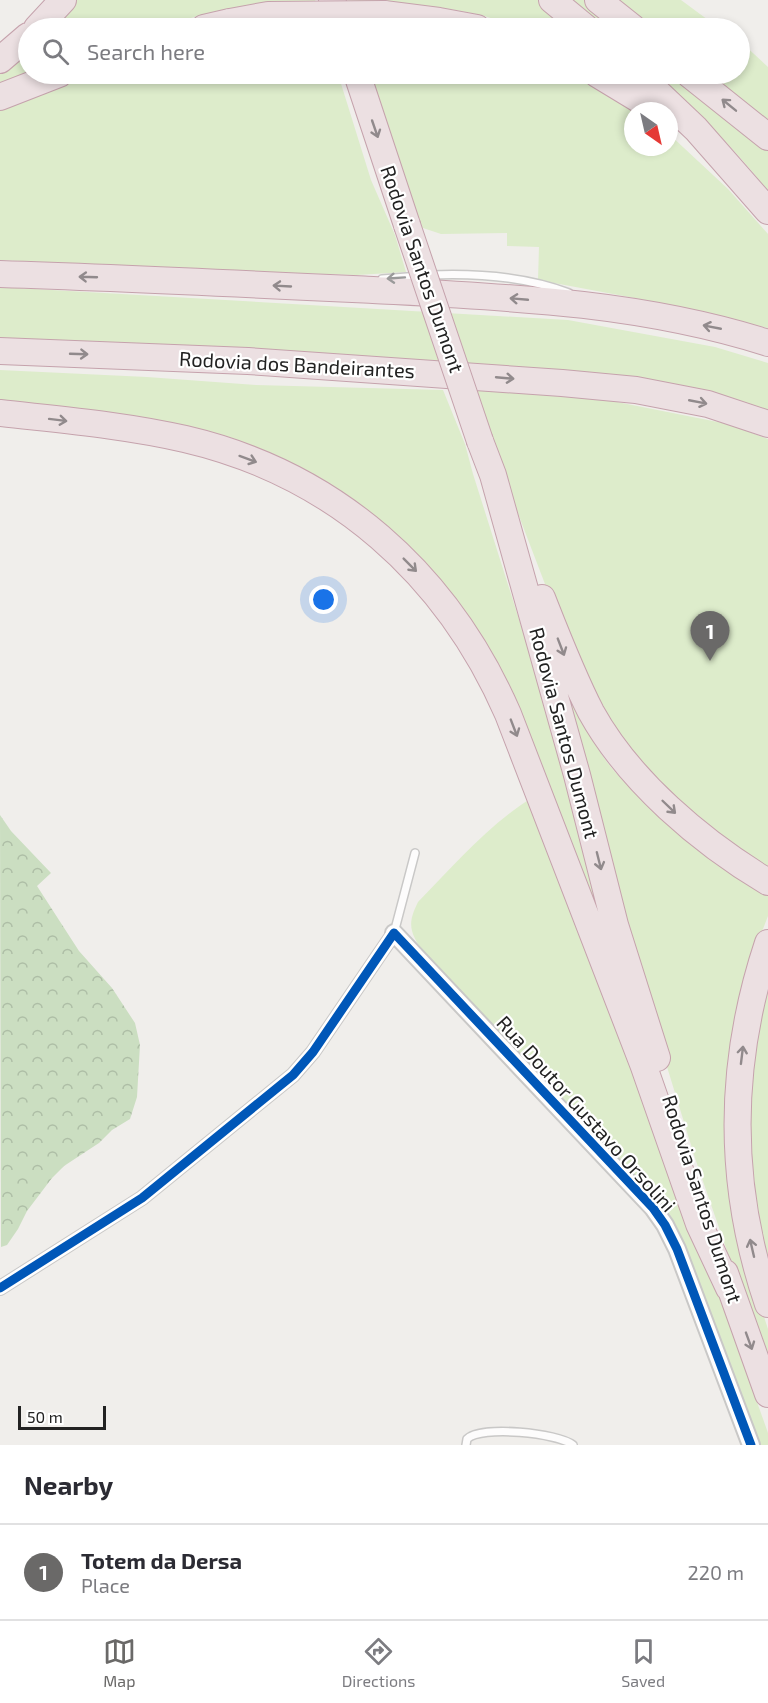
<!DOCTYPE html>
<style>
:root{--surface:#fff;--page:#f7f7f7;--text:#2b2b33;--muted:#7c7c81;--line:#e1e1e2;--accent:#6a6968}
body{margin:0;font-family:"Exo 2",sans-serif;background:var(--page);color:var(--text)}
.compass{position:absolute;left:624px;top:102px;width:54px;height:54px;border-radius:50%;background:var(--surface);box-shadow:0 3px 9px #0003;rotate:146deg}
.scale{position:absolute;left:18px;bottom:15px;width:88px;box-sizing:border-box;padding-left:6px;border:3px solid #222;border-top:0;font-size:16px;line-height:21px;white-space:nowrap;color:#222;-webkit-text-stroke:4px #fff;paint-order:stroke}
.you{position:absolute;left:324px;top:600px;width:21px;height:21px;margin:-15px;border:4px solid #fff;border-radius:50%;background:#1a73e8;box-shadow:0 0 0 9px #1a73e833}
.badge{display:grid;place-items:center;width:39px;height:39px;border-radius:50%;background:var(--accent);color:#fff;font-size:20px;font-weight:700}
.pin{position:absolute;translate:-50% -50px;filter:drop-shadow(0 2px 3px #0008)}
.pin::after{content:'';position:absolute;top:32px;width:21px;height:18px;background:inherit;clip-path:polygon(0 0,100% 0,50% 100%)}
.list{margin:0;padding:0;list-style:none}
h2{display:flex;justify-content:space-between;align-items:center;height:78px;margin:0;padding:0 24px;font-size:26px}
h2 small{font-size:20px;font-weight:400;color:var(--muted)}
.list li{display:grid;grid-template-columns:39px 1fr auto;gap:18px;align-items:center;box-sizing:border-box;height:96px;padding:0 24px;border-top:2px solid var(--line)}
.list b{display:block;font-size:22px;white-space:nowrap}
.list p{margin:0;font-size:20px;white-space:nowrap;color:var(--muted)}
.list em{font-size:20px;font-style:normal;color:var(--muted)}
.icon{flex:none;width:33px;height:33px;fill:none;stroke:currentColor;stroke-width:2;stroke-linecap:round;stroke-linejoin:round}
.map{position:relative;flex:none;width:768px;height:1445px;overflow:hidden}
.search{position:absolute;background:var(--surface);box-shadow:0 3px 9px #0003;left:18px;right:18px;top:18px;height:66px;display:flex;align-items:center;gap:15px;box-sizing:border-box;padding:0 21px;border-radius:33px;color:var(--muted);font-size:22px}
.sheet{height:174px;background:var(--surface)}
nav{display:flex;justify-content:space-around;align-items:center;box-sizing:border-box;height:84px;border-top:2px solid var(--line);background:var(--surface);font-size:16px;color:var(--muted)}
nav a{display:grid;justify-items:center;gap:3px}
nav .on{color:var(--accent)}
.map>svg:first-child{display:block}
.grass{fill:#ddeccb}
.forest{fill:url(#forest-crowns)}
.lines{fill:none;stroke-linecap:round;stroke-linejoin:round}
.service-casing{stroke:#c9c8c7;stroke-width:10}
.minor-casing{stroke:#c9c8c7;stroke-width:16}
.tertiary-casing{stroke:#c9c8c7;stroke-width:20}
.motorway-casing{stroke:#c5a2ac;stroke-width:28}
.service{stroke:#fdfcfc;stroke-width:7}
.minor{stroke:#fdfcfc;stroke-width:14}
.tertiary{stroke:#fdfcfc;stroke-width:16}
.motorway{stroke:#ece0e2;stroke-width:26}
.motorway-bridge-casing{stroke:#c5a2ac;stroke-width:28;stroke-linecap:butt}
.motorway-bridge{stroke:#ece0e2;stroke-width:26}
.cycleway-casing{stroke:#fff;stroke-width:13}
.cycleway{stroke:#0057b8;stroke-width:9}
.oneway{stroke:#918a8c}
.oneway2{stroke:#9a9a9a}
.labels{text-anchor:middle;stroke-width:4.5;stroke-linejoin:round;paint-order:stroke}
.street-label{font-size:20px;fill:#222;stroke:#fff}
</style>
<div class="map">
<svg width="768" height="1445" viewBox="0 0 768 1445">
<defs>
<pattern id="forest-crowns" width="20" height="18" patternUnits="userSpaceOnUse" patternTransform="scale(1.5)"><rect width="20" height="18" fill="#cbdec1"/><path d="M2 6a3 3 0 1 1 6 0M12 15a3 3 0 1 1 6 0" fill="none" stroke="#aebea6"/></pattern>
</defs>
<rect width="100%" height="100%" fill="#f0eeeb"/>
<path class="grass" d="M73,0H315L316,2L257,6L213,12L154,28H49Z
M343,0H539L573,28H523L481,15L450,9L418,5Z
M569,0H585L621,28H603Z
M614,0H681L719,28H650Z
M740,41L768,67V124L706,74H740Z
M28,47V73L0,84V71Z
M87,74H338L371,180L395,235L406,272L357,275L292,273L0,260V108Z
M369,74H574L639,111H633V147H669V134L728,189L768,234V328L677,306L538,280L539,247L507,246V233L441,234L420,227Z
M655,74H677L768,147V191C734,148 696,110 655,74Z
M0,287L568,320L715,347L768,363V413L0,342Z
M0,370L147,377L256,385L443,390L465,444L473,474L542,692L624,996L489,655L311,479L0,403Z
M470,388L565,394L607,400L728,424L768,439V871L681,809L610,726L558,618Z
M561,678C575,707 588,736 607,762C615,773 625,782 635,792C677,834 715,868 768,895V916L761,934L741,1012L751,1277L768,1329V1370L695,1158L656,1031Z
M533,797L712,1275L768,1433V1445H760L680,1234L671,1217L661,1203L424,954C411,933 406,926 418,902C454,865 488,825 533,797Z
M768,987V1259C749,1196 744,1120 754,1054C757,1032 763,1009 768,987Z"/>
<path class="forest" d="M0,815L11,831L51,873L37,886L79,951L112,988L135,1023L140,1045L137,1097L130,1119L112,1130L99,1143L64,1166L52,1178L27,1211L18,1229L7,1245L1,1247Z"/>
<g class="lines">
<defs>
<path id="service" d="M430,275C477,273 524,276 569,293
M382,279L419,276
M394,933L415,853
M466,1445L467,1439C481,1425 558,1433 573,1445"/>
<path id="minor" d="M0,1288L142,1198L293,1075L313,1052L394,933"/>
<path id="tertiary" d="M394,933L653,1208L665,1225L677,1249L751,1445"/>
<path id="motorway" d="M332,0L341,28
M552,0L586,28
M598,0L633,28
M384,14L439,21L477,28
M37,28L63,0
M204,28L230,22
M0,60L28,36
M357,74L407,225
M597,74L658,111
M638,74L696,129L768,211
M689,74L768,137
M0,97L59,74
M0,274C124,278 248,284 373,290C506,297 640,302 768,343
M0,351L248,361L562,383L636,390L708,404L768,424
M0,413C62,420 124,425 185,439C335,474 447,574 508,714L643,1064L699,1224L729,1288
M480,441L493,475L577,775L615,925L657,1058
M542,598C557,636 572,675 591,712C629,781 701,842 768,882
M768,943C728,1063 727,1184 768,1304
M725,1273L768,1394"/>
</defs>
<use href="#service" class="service-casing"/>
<use href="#minor" class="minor-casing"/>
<use href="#tertiary" class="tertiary-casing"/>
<use href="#motorway" class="motorway-casing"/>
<use href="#service" class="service"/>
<use href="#minor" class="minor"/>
<use href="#tertiary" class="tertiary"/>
<use href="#motorway" class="motorway"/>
<defs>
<path id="motorway-bridge" d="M230,22L268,15L384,14
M407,225L480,441"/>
</defs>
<use href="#motorway-bridge" class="motorway-bridge-casing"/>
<use href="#motorway-bridge" class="motorway-bridge"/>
<defs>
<path id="cycleway" d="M0,1288L142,1198L293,1075L313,1052L394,933L653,1208L665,1225L677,1249L751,1445"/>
</defs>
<use href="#cycleway" class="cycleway-casing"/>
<use href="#cycleway" class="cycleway"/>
</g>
<defs><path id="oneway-shaft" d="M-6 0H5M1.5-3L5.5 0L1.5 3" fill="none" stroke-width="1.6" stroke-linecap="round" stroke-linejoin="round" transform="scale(1.5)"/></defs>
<g class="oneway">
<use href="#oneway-shaft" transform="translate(729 105) rotate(-141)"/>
<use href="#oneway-shaft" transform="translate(375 129) rotate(71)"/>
<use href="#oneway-shaft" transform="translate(88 277) rotate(-178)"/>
<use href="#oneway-shaft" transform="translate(282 286) rotate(-177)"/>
<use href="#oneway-shaft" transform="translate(519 299) rotate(-175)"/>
<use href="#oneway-shaft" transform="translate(712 327) rotate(-169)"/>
<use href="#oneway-shaft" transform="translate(79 354) rotate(2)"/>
<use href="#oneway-shaft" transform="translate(505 378) rotate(5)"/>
<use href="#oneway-shaft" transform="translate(698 402) rotate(11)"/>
<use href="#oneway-shaft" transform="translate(58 420) rotate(7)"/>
<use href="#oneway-shaft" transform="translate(248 459) rotate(20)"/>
<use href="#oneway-shaft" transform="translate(410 565) rotate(45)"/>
<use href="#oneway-shaft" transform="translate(561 647) rotate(69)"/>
<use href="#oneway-shaft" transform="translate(514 728) rotate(69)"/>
<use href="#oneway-shaft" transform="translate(669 807) rotate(44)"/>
<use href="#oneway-shaft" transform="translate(599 861) rotate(76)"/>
<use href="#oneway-shaft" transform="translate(742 1055) rotate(-83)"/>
<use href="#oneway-shaft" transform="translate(752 1248) rotate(-103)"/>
<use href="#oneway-shaft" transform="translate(749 1341) rotate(70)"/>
</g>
<use class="oneway2" href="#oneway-shaft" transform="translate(396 278) rotate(176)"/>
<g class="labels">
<g class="street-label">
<text transform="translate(422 269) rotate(71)" y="7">Rodovia Santos Dumont</text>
<text transform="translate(297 365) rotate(3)" y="7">Rodovia dos Bandeirantes</text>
<text transform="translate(564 733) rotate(75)" y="7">Rodovia Santos Dumont</text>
<text transform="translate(586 1114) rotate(48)" y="7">Rua Doutor Gustavo Orsolini</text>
<text transform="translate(702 1199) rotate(72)" y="7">Rodovia Santos Dumont</text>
</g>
</g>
</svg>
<svg class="compass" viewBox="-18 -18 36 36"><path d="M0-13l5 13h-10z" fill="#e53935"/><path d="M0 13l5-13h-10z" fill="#7c7c81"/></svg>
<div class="scale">50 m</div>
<div class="you"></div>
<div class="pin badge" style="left:710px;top:661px">1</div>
<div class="search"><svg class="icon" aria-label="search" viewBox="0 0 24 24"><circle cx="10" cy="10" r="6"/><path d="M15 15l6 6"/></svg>Search here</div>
</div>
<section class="sheet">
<h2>Nearby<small></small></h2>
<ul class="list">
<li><span class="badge">1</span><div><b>Totem da Dersa</b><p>Place</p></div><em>220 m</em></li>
</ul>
</section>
<nav>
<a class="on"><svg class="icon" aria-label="map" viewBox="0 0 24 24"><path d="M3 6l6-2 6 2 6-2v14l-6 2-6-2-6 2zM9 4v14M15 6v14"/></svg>Map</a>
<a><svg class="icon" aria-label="directions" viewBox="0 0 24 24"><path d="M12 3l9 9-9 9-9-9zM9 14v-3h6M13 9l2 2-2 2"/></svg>Directions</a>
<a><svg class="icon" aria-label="saved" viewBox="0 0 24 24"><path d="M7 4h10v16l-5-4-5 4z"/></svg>Saved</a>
</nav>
